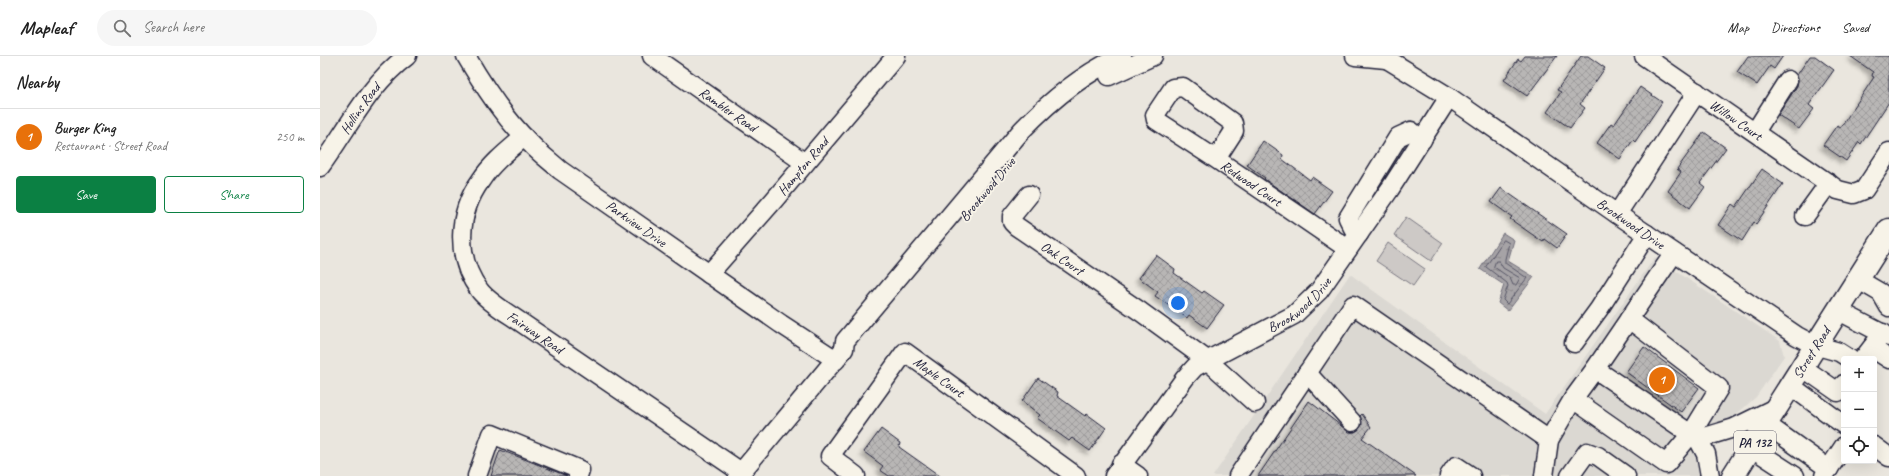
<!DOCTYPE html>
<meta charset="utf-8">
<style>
:root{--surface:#fff;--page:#f6f6f6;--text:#222;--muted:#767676;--line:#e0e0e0;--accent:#0b8043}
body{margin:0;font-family:Caveat,sans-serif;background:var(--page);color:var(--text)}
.controls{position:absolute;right:12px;bottom:12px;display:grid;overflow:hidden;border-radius:4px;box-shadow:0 4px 16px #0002}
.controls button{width:36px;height:36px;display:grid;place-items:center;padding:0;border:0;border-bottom:1px solid var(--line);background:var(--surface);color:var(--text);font:20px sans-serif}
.you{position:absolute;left:858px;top:247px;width:14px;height:14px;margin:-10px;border:3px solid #fff;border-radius:50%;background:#1a73e8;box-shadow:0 0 0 6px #1a73e833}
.badge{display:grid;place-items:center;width:26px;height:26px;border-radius:50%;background:var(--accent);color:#fff;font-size:13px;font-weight:700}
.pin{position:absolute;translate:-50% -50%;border:2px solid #fff;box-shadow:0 1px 4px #0006}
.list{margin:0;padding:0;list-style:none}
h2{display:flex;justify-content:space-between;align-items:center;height:52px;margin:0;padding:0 16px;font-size:17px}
h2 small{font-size:13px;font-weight:400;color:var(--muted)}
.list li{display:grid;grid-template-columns:26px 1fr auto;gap:12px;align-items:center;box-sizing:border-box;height:56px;padding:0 16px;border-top:1px solid var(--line)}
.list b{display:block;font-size:15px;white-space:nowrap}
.list p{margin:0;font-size:13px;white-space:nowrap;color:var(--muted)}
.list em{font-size:13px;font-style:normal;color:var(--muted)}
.actions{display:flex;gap:8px;padding:12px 16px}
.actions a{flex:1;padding:9px 0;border:1px solid var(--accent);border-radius:4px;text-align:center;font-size:14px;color:var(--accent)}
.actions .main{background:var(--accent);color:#fff}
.icon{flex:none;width:22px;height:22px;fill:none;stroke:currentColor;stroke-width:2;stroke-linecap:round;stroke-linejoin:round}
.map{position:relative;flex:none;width:1569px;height:420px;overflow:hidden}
header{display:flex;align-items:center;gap:24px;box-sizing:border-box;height:56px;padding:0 20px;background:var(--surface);border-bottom:1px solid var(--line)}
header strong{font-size:19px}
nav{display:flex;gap:22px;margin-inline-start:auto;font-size:14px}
.search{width:280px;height:36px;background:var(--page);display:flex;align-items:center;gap:10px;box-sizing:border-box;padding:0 14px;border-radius:22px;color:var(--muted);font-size:15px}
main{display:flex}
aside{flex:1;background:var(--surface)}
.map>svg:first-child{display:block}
.built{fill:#dbd8d2}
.green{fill:#cdc9c6;stroke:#787680}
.water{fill:url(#water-ripples);stroke:#716f7b}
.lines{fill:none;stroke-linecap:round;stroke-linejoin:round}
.shore{stroke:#575666;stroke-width:1}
.building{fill:url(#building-cross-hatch);stroke:#22223b;filter:url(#shadow)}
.minor-casing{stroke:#22223b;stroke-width:21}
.major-casing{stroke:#22223b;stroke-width:25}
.minor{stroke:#f7f3e8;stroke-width:18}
.major{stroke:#f7f3e8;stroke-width:22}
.labels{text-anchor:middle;stroke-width:3.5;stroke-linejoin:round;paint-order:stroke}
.shield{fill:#f7f3e8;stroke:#62616f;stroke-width:1}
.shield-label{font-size:13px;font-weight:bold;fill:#22223b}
.street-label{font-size:14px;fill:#22223b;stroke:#f7f3e8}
</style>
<header>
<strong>Mapleaf</strong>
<div class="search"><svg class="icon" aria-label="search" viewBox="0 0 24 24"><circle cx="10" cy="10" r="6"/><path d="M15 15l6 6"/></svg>Search here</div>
<nav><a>Map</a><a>Directions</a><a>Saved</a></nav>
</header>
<main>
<aside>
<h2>Nearby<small></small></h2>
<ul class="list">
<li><span class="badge" style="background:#e8710a">1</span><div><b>Burger King</b><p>Restaurant · Street Road</p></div><em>250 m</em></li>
</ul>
<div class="actions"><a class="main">Save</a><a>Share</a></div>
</aside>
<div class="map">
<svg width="1569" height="420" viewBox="0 0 1569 420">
<defs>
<pattern id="water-ripples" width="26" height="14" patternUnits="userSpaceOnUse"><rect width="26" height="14" fill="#a6a3a6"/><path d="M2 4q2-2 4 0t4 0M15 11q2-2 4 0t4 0" fill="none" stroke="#878488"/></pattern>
<pattern id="building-cross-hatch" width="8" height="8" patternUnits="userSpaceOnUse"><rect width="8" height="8" fill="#b8b6b5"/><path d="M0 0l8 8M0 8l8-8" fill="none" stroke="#9e9c9d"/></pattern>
<filter id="shadow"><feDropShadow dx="-3.5" dy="3.5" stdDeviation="2" flood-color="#0004"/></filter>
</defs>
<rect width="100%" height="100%" fill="#eae6de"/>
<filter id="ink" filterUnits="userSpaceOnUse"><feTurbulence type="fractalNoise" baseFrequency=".025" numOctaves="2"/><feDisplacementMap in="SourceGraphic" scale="8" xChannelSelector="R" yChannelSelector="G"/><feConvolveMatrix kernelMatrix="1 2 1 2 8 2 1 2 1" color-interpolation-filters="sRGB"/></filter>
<g filter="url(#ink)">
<path class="built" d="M1335,201L1460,285L1464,300L1436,341L1410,364L1379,420H893L1030,218L1225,358Z"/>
<path class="green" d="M1086,161L1123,187L1111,205L1074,179Z
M1068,187L1105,213L1093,230L1056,205Z"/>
<path class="water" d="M1183,177L1194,184L1188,205L1214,221L1188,255L1178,247L1184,229L1160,213Z"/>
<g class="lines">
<path class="shore" d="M1184,184L1189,187L1185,203V207L1207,222L1187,248L1183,244L1188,230L1187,227L1166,211Z
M1176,205H1179L1183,212L1200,222L1196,229H1193L1190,222L1174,211Z"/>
</g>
<path class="building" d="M1205,0H1237L1207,40L1184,24L1198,3L1201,5Z
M1261,0H1268L1285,12L1260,48L1265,52L1250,72L1227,56L1241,36L1237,34Z
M1428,0H1463L1454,13L1450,10L1437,29L1417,16Z
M1490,0H1495L1514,14L1489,49L1494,53L1479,73L1458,59L1477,30L1478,24L1477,19Z
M1530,0H1569V46L1541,88L1539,86L1526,105L1503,89L1517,69L1521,71L1554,21L1552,20L1553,16Z
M1320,31L1342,46L1315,86L1313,84L1300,103L1277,87L1291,67L1294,69Z
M1384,76L1406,92L1380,127L1385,131L1370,152L1348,135L1361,116L1357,113Z
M943,85L963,99L962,103L990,124L992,121L1012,135L995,158L944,123L945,122L927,109Z
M1442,113L1463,128L1436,168L1434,166L1422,185L1398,169L1412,148L1416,151Z
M1181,132L1247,178L1237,192L1225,183L1223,186L1190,163L1192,161L1171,146Z
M836,199L855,213L854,217L882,237L884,235L904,249L887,272L869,259L867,262L835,240L838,236L819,222Z
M1324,291L1379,332L1361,356L1306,316Z
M718,322L738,336L737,340L765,360L767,358L786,372L770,395L752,382L749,385L717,362L720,359L702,345Z
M989,345L1029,376H1035L1039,373L1042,369L1040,360L1042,358L1051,371L1042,382L1096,420H938Z
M561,373L580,387L579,391L620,420H569L560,414L563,410L544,396Z
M180,394L199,401L247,420H171Z"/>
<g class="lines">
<defs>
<g id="minor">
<path id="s1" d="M146,0C164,31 184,62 210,87C219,97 230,105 240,114L461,268L516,304"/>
<path id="s2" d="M332,0L485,107"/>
<path d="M1035,0L1066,3"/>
<path id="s3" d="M1062,0L1129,41L1297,158L1477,280L1494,289L1519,296L1530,303"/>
<path id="s4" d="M1324,0L1518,134L1534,138L1544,134L1569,96"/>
<path d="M789,20L833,0"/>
<path d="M1435,76L1468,24"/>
<path id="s5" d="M204,81C189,94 172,107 161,124C137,157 135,202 160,235C169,246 184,255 196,263L421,416"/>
<path id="s6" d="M896,103L914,75L913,67L863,31L853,32L835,59L836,64L896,103L1028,193"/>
<path id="s7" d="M0,111C28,73 48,29 87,0"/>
<path id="s8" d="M709,139L692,160V166L696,170L821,256L887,304L935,347"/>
<path d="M1297,158L1377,36"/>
<path d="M1485,160L1509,127"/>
<path d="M1039,178L1033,172L1028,162L1078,81L1091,75L1102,84"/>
<path id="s9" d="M389,218L454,144L576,0"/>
<path d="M1537,223L1561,237L1569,251"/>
<path d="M1517,254L1569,281"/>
<path d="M1254,287L1279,253L1327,178"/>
<path d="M1552,292L1569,303"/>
<path d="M1543,303L1563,277"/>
<path d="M1482,311L1518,336L1524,328"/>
<path d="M1275,313L1378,383L1386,398L1390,420"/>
<path d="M987,317L1032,366"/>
<path d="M1471,330L1524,369"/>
<path d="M1253,343L1346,408L1371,378L1399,332L1309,263"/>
<path d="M1446,368L1509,413"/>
<path d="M1378,383L1414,372L1457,351"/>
<path d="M1554,390L1569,401"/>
<path d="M1432,392L1475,420"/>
<path d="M801,408L818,420"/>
<path d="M157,420L172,378L260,414L258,420"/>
<path d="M418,420L524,293L525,285L702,74C731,44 763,17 802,0"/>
<path id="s10" d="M536,420L510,400L585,296L756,420"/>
<path id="s11" d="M794,420L865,322L875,311L974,259L999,235L1070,133L1129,41"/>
<path d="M918,420L1033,249L1229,384"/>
<path d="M1129,420L1136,410L1151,420"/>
<path d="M1224,420L1229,384L1253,343L1275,313L1354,197"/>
<path d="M1250,420L1267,396L1278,400L1306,420"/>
<path d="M1504,420L1524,390"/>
</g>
<g id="major">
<path id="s12" d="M1413,420L1569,174"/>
</g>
</defs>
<use href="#minor" class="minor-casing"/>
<use href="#major" class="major-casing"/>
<use href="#minor" class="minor"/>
<use href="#major" class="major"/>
</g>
</g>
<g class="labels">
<rect class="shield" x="1414" y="375" width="42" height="22" rx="3"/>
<g class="shield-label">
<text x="1435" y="391">PA 132</text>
</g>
<g class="street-label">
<text dy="5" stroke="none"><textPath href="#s7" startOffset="71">Hollins Road</textPath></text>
<text dy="5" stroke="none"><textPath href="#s2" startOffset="93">Rambler Road</textPath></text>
<text dy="5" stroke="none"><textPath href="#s4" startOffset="112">Willow Court</textPath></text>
<text dy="5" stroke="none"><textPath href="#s9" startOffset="143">Hampton Road</textPath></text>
<text dy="5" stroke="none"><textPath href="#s6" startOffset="265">Redwood Court</textPath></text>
<text transform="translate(667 133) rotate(-50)" y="5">Brookwood Drive</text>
<text dy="5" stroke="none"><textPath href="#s1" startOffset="242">Parkview Drive</textPath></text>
<text dy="5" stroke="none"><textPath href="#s3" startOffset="300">Brookwood Drive</textPath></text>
<text dy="5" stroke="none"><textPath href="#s8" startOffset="95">Oak Court</textPath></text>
<text dy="5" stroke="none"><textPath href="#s11" startOffset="258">Brookwood Drive</textPath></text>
<text dy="5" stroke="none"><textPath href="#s5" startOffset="249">Fairway Road</textPath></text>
<text dy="5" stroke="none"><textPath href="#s12" startOffset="146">Street Road</textPath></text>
<text dy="5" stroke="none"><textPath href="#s10" startOffset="203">Maple Court</textPath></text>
</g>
</g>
</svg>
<div class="controls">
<button>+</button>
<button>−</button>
<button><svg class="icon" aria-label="locate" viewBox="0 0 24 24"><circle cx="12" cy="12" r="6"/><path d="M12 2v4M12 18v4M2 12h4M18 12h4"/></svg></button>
</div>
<div class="you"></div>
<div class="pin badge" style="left:1342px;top:324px;background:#e8710a">1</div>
</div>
</main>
